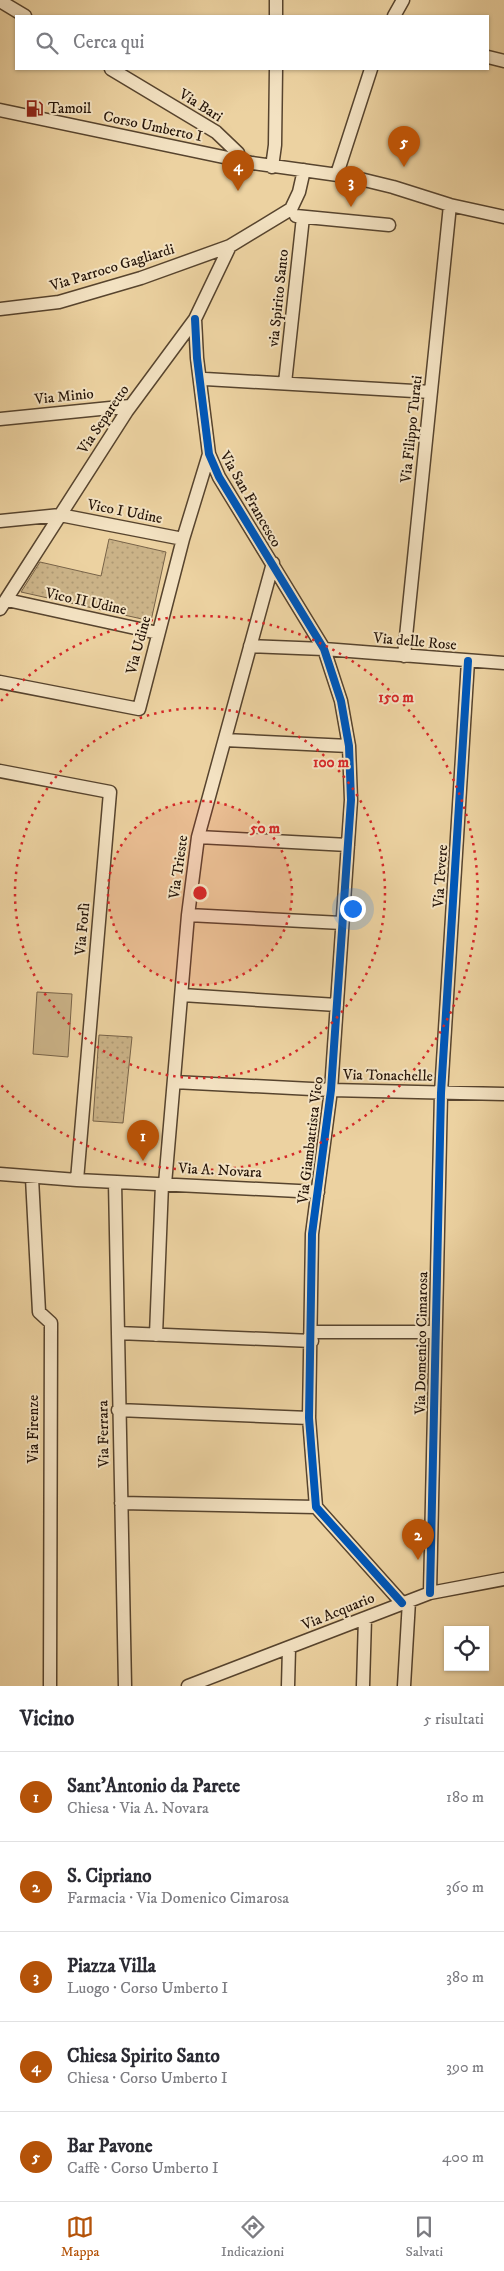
<!DOCTYPE html>
<html lang="it">
<meta charset="utf-8">
<style>
:root{--surface:#fff;--page:#f7f7f7;--text:#2b2b33;--muted:#7c7c81;--line:#e1e1e2;--accent:#b45309}
body{margin:0;font-family:"IM FELL DW Pica",serif;background:var(--page);color:var(--text)}
.controls{position:absolute;right:15px;bottom:15px;display:grid;overflow:hidden;border-radius:0px;box-shadow:0 1px 4px #0004}
.controls button{width:45px;height:45px;display:grid;place-items:center;padding:0;border:0;border-bottom:1px solid var(--line);background:var(--surface);color:var(--text);font:25px sans-serif}
.you{position:absolute;left:352px;top:908px;width:18px;height:18px;margin:-12px;border:4px solid #fff;border-radius:50%;background:#1a73e8;box-shadow:0 0 0 8px #1a73e833}
.badge{display:grid;place-items:center;width:32px;height:32px;border-radius:50%;background:var(--accent);color:#fff;font-size:16px;font-weight:700}
.pin{position:absolute;translate:-50% -41px;filter:drop-shadow(0 1px 2px #0008)}
.pin::after{content:'';position:absolute;top:26px;width:18px;height:15px;background:inherit;clip-path:polygon(0 0,100% 0,50% 100%)}
.list{margin:0;padding:0;list-style:none}
h2{display:flex;justify-content:space-between;align-items:center;height:65px;margin:0;padding:0 20px;font-size:21px}
h2 small{font-size:16px;font-weight:400;color:var(--muted)}
.list li{display:grid;grid-template-columns:32px 1fr auto;gap:15px;align-items:center;box-sizing:border-box;height:90px;padding:0 20px;border-top:1px solid var(--line)}
.list b{display:block;font-size:19px;white-space:nowrap}
.list p{margin:0;font-size:16px;white-space:nowrap;color:var(--muted)}
.list em{font-size:16px;font-style:normal;color:var(--muted)}
.icon{flex:none;width:28px;height:28px;fill:none;stroke:currentColor;stroke-width:2;stroke-linecap:round;stroke-linejoin:round}
.map{position:relative;flex:none;width:504px;height:1686px;overflow:hidden}
.search{position:absolute;background:var(--surface);box-shadow:0 1px 4px #0004;left:15px;right:15px;top:15px;height:55px;display:flex;align-items:center;gap:12px;box-sizing:border-box;padding:0 18px;border-radius:0px;color:var(--muted);font-size:19px}
.sheet{height:515px;background:var(--surface)}
nav{display:flex;justify-content:space-around;align-items:center;box-sizing:border-box;height:70px;border-top:1px solid var(--line);background:var(--surface);font-size:14px;color:var(--muted)}
nav a{display:grid;justify-items:center;gap:2px}
nav .on{color:var(--accent)}
.map>svg:first-child{display:block}
.park{fill:url(#park-dots);stroke:#786348}
.pitch{fill:#cab287;stroke:#786348}
.lines{fill:none;stroke-linecap:round;stroke-linejoin:round}
.minor-casing{stroke:#57442e;stroke-width:15}
.minor{stroke:#f3e2c2;stroke-width:12}
.cycleway-casing{stroke:#f3e2c2;stroke-width:11}
.cycleway{stroke:#0057b8;stroke-width:8}
.ring{fill:none;stroke:#d62828;stroke-width:2.5;stroke-dasharray:2.5 5}
.labels{text-anchor:middle;stroke-width:4;stroke-linejoin:round;paint-order:stroke}
.street-label{font-size:15px;fill:#251408;stroke:#f3e2c2}
.poi-label{font-size:15px;fill:#251408;stroke:#f3e2c2;text-anchor:start}
.centre{fill:#d62828;stroke:#f3e2c2;stroke-width:2.5}
.ring-label{font-size:15px;text-anchor:middle;font-weight:bold;fill:#d62828;stroke:#f3e2c2;stroke-width:4;stroke-linejoin:round;paint-order:stroke}
</style>
<div class="map">
<svg width="504" height="1686" viewBox="0 0 504 1686">
<defs>
<pattern id="park-dots" width="8" height="8" patternUnits="userSpaceOnUse" patternTransform="scale(1.25)"><rect width="8" height="8" fill="#cab287"/><path d="M2 2h.1M6 6h.1" fill="none" stroke="#ad9873" stroke-width="1.8" stroke-linecap="round"/></pattern>
</defs>
<rect width="100%" height="100%" fill="#ecd2a1"/>
<filter id="stains"><feTurbulence type="fractalNoise" baseFrequency=".004" numOctaves="4"/><feColorMatrix values="0 0 0 0 .2 0 0 0 0 .09 0 0 0 0 .02 0 0 0 .5 -.17"/></filter>
<radialGradient id="worn" r=".72"><stop offset=".6" stop-color="#630" stop-opacity="0"/><stop offset="1" stop-color="#630" stop-opacity=".3"/></radialGradient>
<path class="park" d="M109,539L166,552L151,621L21,592L40,562L101,576Z
M99,1035L132,1037L123,1123L93,1121Z"/>
<path class="pitch" d="M37,992L72,994L68,1057L33,1054Z"/>
<g class="lines">
<defs>
<path id="minor" d="M276,0V16
M0,1L25,16
M394,16L403,0
M488,57L504,61
M111,69L216,132L238,153L240,161
M0,110L252,163L352,177L393,187L450,205L504,217
M272,167L275,145L276,69
M337,174L371,69
M296,216L389,225
M0,309L59,302L141,278L230,246L291,209L299,192L304,170
M195,319L197,358L209,454L219,477L324,649L341,701L349,746L351,800L331,1090L312,1234L309,1418L316,1507L402,1603
M205,379L431,392
M285,383L303,217
M0,419L130,406
M0,521L60,515L183,539
M7,600L158,633
M0,609L127,411L195,319L230,246
M250,646L324,649L504,663
M404,656L450,205
M0,682L139,709L183,539L209,454
M225,740L349,746
M0,771L110,792L77,1180
M198,837L348,845
M188,915L342,923
M182,995L337,1005
M174,1082L331,1090L504,1094
M0,1174L77,1180L318,1192
M32,1178L39,1312L51,1323L50,1686
M115,1182L125,1686
M165,1184L188,915L198,837L273,563
M312,1332H434
M118,1333L312,1341
M156,1335L162,1184
M118,1410L309,1418
M121,1503L316,1507
M430,1593L441,1093L468,661
M188,1686L430,1593L504,1579
M288,1686L289,1648
M363,1686L365,1618
M404,1686L409,1601"/>
</defs>
<use href="#minor" class="minor-casing"/>
<use href="#minor" class="minor"/>
<defs>
<path id="cycleway" d="M195,319L197,358L209,454L219,477L324,649L341,701L349,746L351,800L331,1090L312,1234L309,1418L316,1507L402,1603
M430,1593L441,1093L468,661"/>
</defs>
<use href="#cycleway" class="cycleway-casing"/>
<use href="#cycleway" class="cycleway"/>
</g>
<circle cx="200" cy="893" r="92" fill="#d62828" fill-opacity=".12"/>
<g class="ring">
<circle cx="200" cy="893" r="92"/>
<circle cx="200" cy="893" r="185"/>
<path d="M1 701A277 277 0 1 1 1 1085"/>
</g>
<defs>
<symbol id="fuel-bare" viewBox="-9 -9 18 18"><path d="M-5.5-6h7V0h2V4h1.3V-2.5L3-4.5l.8-.8L6-3V5H2.5V1h-1V6h-7ZM-4.2-4.7v3.2H.2V-4.7Z" fill="#8f2418" stroke="#f3e2c2" stroke-width="2.5" paint-order="stroke"/></symbol>
</defs>
<g fill-rule="evenodd">
<use href="#fuel-bare" x="22" y="96" width="25" height="25"/>
</g>
<g class="labels">
<g class="street-label">
<text transform="translate(201 105) rotate(32)" y="5">Via Bari</text>
<text transform="translate(153 126) rotate(12)" y="5">Corso Umberto I</text>
<text transform="translate(112 267) rotate(-17)" y="5">Via Parroco Gagliardi</text>
<text transform="translate(278 298) rotate(-84)" y="5">via Spirito Santo</text>
<text transform="translate(64 396) rotate(-6)" y="5">Via Minio</text>
<text transform="translate(103 419) rotate(-56)" y="5">Via Separetto</text>
<text transform="translate(411 429) rotate(-84)" y="5">Via Filippo Turati</text>
<text transform="translate(251 499) rotate(60)" y="5">Via San Francesco</text>
<text transform="translate(125 511) rotate(11)" y="5">Vico I Udine</text>
<text transform="translate(86 601) rotate(12)" y="5">Vico II Udine</text>
<text transform="translate(415 641) rotate(5)" y="5">Via delle Rose</text>
<text transform="translate(138 645) rotate(-75)" y="5">Via Udine</text>
<text transform="translate(178 867) rotate(-82)" y="5">Via Trieste</text>
<text transform="translate(440 876) rotate(-86)" y="5">Via Tevere</text>
<text transform="translate(82 929) rotate(-85)" y="5">Via Forlì</text>
<text transform="translate(388 1075) rotate(1)" y="5">Via Tonachelle</text>
<text transform="translate(310 1140) rotate(-83)" y="5">Via Giambattista Vico</text>
<text transform="translate(220 1170) rotate(3)" y="5">Via A. Novara</text>
<text transform="translate(421 1343) rotate(-89)" y="5">Via Domenico Cimarosa</text>
<text transform="translate(33 1429) rotate(-90)" y="5">Via Firenze</text>
<text transform="translate(103 1434) rotate(-91)" y="5">Via Ferrara</text>
<text transform="translate(338 1611) rotate(-22)" y="5">Via Acquario</text>
</g>
<g class="poi-label">
<text x="48" y="113">Tamoil</text>
</g>
</g>
<circle cx="200" cy="893" r="8" class="centre"/>
<g class="ring-label">
<text x="396" y="702">150 m</text>
<text x="331" y="767">100 m</text>
<text x="265" y="833">50 m</text>
</g>
<rect width="100%" height="100%" filter="url(#stains)"/>
<rect width="100%" height="100%" fill="url(#worn)"/>
</svg>
<div class="controls">
<button><svg class="icon" aria-label="locate" viewBox="0 0 24 24"><circle cx="12" cy="12" r="6"/><path d="M12 2v4M12 18v4M2 12h4M18 12h4"/></svg></button>
</div>
<div class="you"></div>
<div class="pin badge" style="left:143px;top:1161px">1</div>
<div class="pin badge" style="left:418px;top:1560px">2</div>
<div class="pin badge" style="left:351px;top:207px">3</div>
<div class="pin badge" style="left:238px;top:191px">4</div>
<div class="pin badge" style="left:404px;top:167px">5</div>
<div class="search"><svg class="icon" aria-label="search" viewBox="0 0 24 24"><circle cx="10" cy="10" r="6"/><path d="M15 15l6 6"/></svg>Cerca qui</div>
</div>
<section class="sheet">
<h2>Vicino<small>5 risultati</small></h2>
<ul class="list">
<li><span class="badge">1</span><div><b>Sant'Antonio da Parete</b><p>Chiesa · Via A. Novara</p></div><em>180 m</em></li>
<li><span class="badge">2</span><div><b>S. Cipriano</b><p>Farmacia · Via Domenico Cimarosa</p></div><em>360 m</em></li>
<li><span class="badge">3</span><div><b>Piazza Villa</b><p>Luogo · Corso Umberto I</p></div><em>380 m</em></li>
<li><span class="badge">4</span><div><b>Chiesa Spirito Santo</b><p>Chiesa · Corso Umberto I</p></div><em>390 m</em></li>
<li><span class="badge">5</span><div><b>Bar Pavone</b><p>Caffè · Corso Umberto I</p></div><em>400 m</em></li>
</ul>
</section>
<nav>
<a class="on"><svg class="icon" aria-label="map" viewBox="0 0 24 24"><path d="M3 6l6-2 6 2 6-2v14l-6 2-6-2-6 2zM9 4v14M15 6v14"/></svg>Mappa</a>
<a><svg class="icon" aria-label="directions" viewBox="0 0 24 24"><path d="M12 3l9 9-9 9-9-9zM9 14v-3h6M13 9l2 2-2 2"/></svg>Indicazioni</a>
<a><svg class="icon" aria-label="saved" viewBox="0 0 24 24"><path d="M7 4h10v16l-5-4-5 4z"/></svg>Salvati</a>
</nav>
